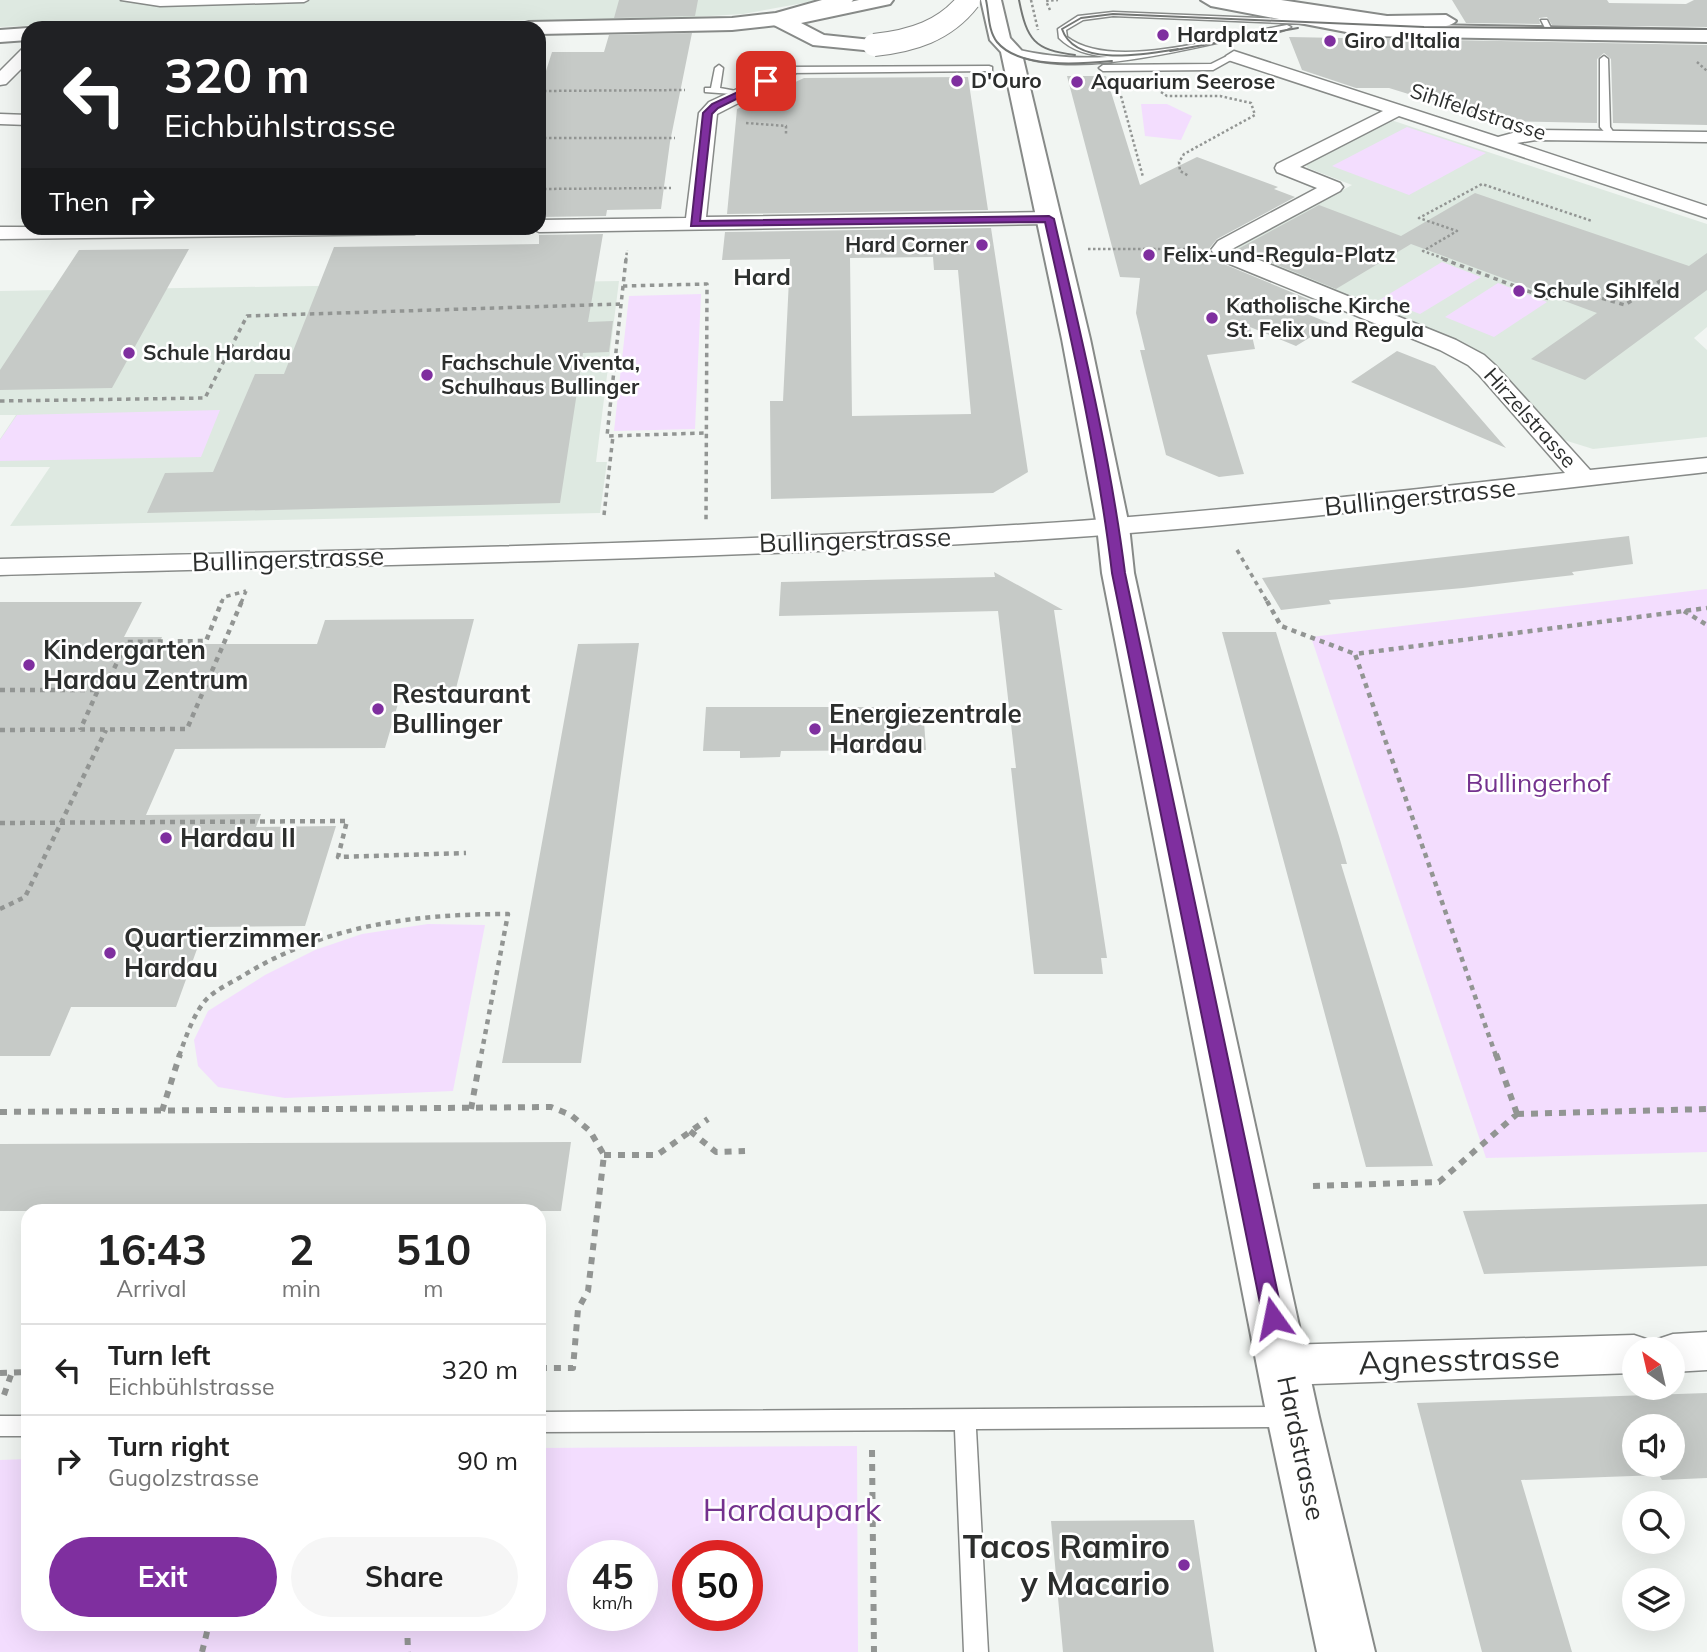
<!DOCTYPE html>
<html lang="en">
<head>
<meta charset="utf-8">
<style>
  body { margin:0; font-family:Mulish,sans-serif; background:#f6f6f6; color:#222; height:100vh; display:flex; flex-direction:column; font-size:26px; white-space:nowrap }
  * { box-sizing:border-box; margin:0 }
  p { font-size:23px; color:#767676 }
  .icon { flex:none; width:38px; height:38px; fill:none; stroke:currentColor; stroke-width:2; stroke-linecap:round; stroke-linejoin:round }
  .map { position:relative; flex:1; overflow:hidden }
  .sheet { position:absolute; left:21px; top:1204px; width:525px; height:427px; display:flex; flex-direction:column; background:#fff; border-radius:21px; box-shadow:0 7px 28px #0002 }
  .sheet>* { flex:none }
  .banner { position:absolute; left:21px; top:21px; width:525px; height:214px; border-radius:21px; box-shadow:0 7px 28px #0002; background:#202124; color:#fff; overflow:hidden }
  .needle { width:46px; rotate:326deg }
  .buttons { position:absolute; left:1622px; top:1337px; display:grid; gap:14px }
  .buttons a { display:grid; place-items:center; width:63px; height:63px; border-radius:50%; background:#fff; box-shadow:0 7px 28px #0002; font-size:35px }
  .speed { position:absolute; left:567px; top:1540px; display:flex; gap:14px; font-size:35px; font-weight:700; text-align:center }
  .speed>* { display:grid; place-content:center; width:91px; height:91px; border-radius:50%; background:#fff; box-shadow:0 7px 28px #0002; line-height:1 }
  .speed small { font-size:18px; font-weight:400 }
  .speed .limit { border:10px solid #d22; background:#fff; color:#111 }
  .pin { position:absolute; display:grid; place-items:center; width:60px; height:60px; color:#fff; margin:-30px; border-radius:14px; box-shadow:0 4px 10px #0006 }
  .me { position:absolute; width:77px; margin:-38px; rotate:348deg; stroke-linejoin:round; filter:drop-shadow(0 0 5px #0008) }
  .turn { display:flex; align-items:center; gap:24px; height:147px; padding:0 28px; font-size:32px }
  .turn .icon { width:91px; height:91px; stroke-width:2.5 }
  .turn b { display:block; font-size:49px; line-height:60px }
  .then { display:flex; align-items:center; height:66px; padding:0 28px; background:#0003; gap:14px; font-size:26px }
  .eta { display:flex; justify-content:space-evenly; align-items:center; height:119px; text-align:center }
  .eta b { font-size:42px; font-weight:700; line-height:49px }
  .button { display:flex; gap:14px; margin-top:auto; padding:14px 28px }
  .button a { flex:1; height:80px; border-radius:42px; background:#7f2f9f; color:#fff; font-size:28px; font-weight:700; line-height:80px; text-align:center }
  .button a+a { background:#f6f6f6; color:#222 }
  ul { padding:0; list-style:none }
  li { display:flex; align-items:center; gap:21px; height:91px; padding:0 28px; border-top:2px solid #e0e0e0 }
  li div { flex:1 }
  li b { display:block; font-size:26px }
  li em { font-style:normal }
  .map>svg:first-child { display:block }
  .built { fill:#dee9e1 }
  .green { fill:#f3ddfe; fill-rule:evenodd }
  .building { fill:#c6cac7; fill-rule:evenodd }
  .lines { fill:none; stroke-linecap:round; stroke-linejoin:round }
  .service-casing { stroke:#878a88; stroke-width:3 }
  .minor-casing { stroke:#878a88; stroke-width:3 }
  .tertiary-casing { stroke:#878a88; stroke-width:4 }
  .secondary-casing { stroke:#878a88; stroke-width:4 }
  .primary-casing { stroke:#878a88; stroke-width:4 }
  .path-far3 { stroke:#929593; stroke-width:2.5; stroke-dasharray:2.5 2.5; stroke-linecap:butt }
  .path-far2 { stroke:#929593; stroke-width:3.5; stroke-dasharray:4.5 4.5; stroke-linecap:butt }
  .path-far1 { stroke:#929593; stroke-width:4.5; stroke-dasharray:5 5; stroke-linecap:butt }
  .path { stroke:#929593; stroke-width:6; stroke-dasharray:7 7; stroke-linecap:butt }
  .service { fill:#fff; fill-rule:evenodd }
  .minor { fill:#fff; fill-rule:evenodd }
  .tertiary { fill:#fff; fill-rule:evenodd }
  .secondary { fill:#fff; fill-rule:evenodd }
  .primary { fill:#fff; fill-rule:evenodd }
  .tram { stroke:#747775; stroke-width:2 }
  .primary-bridge-casing { stroke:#878a88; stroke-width:24; stroke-linecap:butt }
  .primary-bridge { stroke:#fff; stroke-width:22 }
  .route { fill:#7f2f9f; stroke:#531f67; stroke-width:2 }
  .poi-dot { fill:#7f2f9f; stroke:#fff; stroke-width:2.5 }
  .labels { text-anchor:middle; stroke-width:5; stroke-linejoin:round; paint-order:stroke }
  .far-poi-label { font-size:21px; font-weight:bold; fill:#2c2e2d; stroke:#fff; text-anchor:start }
  .far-street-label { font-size:21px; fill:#2c2e2d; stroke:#fff }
  .far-quarter-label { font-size:24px; font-weight:bold; fill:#2e312f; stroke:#fff }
  .street-label { font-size:26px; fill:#2c2e2d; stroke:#fff }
  .poi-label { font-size:26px; font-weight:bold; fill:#2c2e2d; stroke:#fff; text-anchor:start }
  .park-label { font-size:26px; fill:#74328e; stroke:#fff }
  .near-street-label { font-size:32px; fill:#2c2e2d; stroke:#fff }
  .near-park-label { font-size:32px; fill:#74328e; stroke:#fff }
  .near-poi-label { font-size:32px; font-weight:bold; fill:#2c2e2d; stroke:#fff; text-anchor:end }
</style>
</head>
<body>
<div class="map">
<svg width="1707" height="1652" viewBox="0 0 1707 1652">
  <rect width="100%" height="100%" fill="#f1f5f2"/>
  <!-- built -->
  <path class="built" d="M0 0H820L743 14 645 20 99 22 0 27Z
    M1391 120 1707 224V327L1694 338 1707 350V437L1593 449 1564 440 1499 369 1480 353 1235 251 1237 247 1352 185 1308 168 1306 165Z
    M619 281 596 462H607L600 513 10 526 50 467H0V439L16 415H0V291Z"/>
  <!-- green -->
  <path class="green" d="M1141 104H1167L1192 116 1181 140 1145 136Z
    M1407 127 1486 153 1409 195 1332 166Z
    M1442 262 1481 277 1420 314 1381 299Z
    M1498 283 1547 302 1494 337 1445 317Z
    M701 294 695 429 614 431 629 296Z
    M220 410 201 457 0 461V440L17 415Z
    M1707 589V1152L1486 1158 1311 637Z
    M428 924 485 925 453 1091 285 1098 218 1087 198 1066 194 1040 208 1011 265 975 315 950 362 934Z
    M857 1446 858 1652H0V1460L28 1459V1624H539V1448ZM583 1556H642V1615H583ZM688 1556H747V1615H688Z"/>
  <!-- building -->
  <path class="building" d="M619 0H698L695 16 614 18Z
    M1452 0H1607L1609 3 1686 4 1694 0H1707V27L1552 25 1547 17 1539 18 1540 24 1466 23Z
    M692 33 670 142 661 209 607 210 606 216 539 217V93L552 52H604L609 35Z
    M1289 37 1707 45V125L1613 123 1611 59 1604 53 1597 59V123L1496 121 1389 88H1356L1302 70Z
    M1067 76H1106L1140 185 1197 157 1278 187 1274 189 1295 197 1217 239 1208 250 1219 262 1315 302 1299 311 1332 324 1296 346 1250 327 1255 349 1207 355 1244 474 1219 477 1166 455 1140 350H1145L1136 313 1140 278 1120 277Z
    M968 77 988 210 727 214 737 109 804 78Z
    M1475 193 1689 266 1707 253V290L1585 380 1531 359 1597 313 1411 244 1336 289 1238 249 1319 205 1401 236Z
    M991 228 1028 472 993 493 771 499 770 401H783L790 259 722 260 725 232ZM933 257 934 270H958L971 414 852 416 850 258Z
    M603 234 588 322 613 321 609 352 583 353 560 503 147 513 165 473 213 472 255 374H284L334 247 539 244V235Z
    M189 249 112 388 0 390V370L79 250Z
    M1397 351 1435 366 1506 448 1351 382Z
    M1629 536 1633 564 1572 572 1574 575 1463 588 1329 600 1331 604 1281 610 1262 578Z
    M994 572 1063 610H1054L1107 958H1101L1103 974H1034L1011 768H1016L998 611 779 616 781 582 995 577Z
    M0 602H142L124 637H162L159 644H317L325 620 474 619 454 696 400 697 385 748 175 749 146 815 261 814 256 827 336 826 305 926 205 927 176 1007H71L50 1056H0Z
    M1222 632H1276L1339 836 1347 864H1341L1433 1166 1366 1167Z
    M639 643 581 1063H502L578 644Z
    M706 707H923L926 750 781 751 780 757 740 758V751H703Z
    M571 1142 561 1211H0V1144Z
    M1707 1204V1266L1484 1274 1463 1211Z
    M1707 1393V1478L1662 1480 1659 1475 1521 1480 1572 1652H1482L1417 1403ZM1634 1426H1673V1465H1634Z
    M1194 1520 1214 1652H1063L1051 1521Z"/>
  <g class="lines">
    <defs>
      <path id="service" d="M121 0H308L304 2 160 6Z
        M1113 12 1309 20 1313 22 1309 24 1113 16 1083 20 1066 30 1067 37C1113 73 1231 34 1287 25L1291 27C1277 35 1255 35 1239 38 1180 51 1061 82 1007 50L1011 48C1044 56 1073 59 1108 57 1089 55 1072 51 1059 38L1058 29 1078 16Z
        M1541 20H1547L1555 36H1549Z
        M1231 54 1238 56 1213 70 1103 71 1099 68 1103 65 1211 64Z
        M1604 56 1608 59 1610 127 1616 136 1611 139 1600 127V59Z
        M719 65 723 68 720 88 747 93 746 95 705 92V88H711L715 68Z
        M989 66 992 67V71L789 73 785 70 789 67Z
        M1287 1407 1295 1410 1298 1417 1295 1424 1287 1427 976 1429 988 1652H964L955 1430 539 1432V1412Z
        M0 1416H28V1436H0Z"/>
      <path id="minor" d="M28 48V62L6 84 0 85V71L22 49Z
        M1234 51 1498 137 1520 131 1536 130 1707 132V142L1536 140 1517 143 1707 206V218L1399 116 1300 167 1340 183 1343 187 1340 191 1232 249 1456 340 1484 355 1495 365 1590 470 1707 458V472C1482 497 1257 526 1031 540 688 561 344 565 0 575V559C344 550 689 545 1032 524 1210 513 1388 492 1565 473L1479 375 1468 365 1440 350 1220 260 1211 250 1218 241 1317 188 1277 172 1275 168 1277 164 1383 111 1228 60 1226 56Z
        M789 65 797 70 795 74 717 114 706 217 1049 212 1056 214 1059 218 1056 222 1049 224 539 232 530 228H539V220L686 218 699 113 709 102Z
        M0 114 28 115V125L0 124Z
        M0 227 424 228 421 232 414 234 0 239Z
        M1707 1332V1370L1673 1372V1349H1654L1658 1339 1673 1334Z
        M1634 1335 1649 1340 1653 1349H1634V1373L1283 1385 1268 1379 1262 1365 1268 1351 1283 1345Z"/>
      <path id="tertiary" d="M822 0H853L850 4 777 25 732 30 539 34V28H519L522 24 529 22 732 18 776 13Z
        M1234 0H1281L1387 16 1446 15 1456 21C1440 42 1275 11 1244 6Z
        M28 28V40L0 42V30Z"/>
      <path id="secondary" d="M981 0H1001L1010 38 1021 50 1090 339 1129 526 1134 573 1319 1417 1375 1652H1317L1267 1417 1102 573 1097 526 1062 339 1001 52 990 40Z"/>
      <path id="primary" d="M859 0H893L890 4 801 23 824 35 881 41 884 45 881 49 874 51 813 45 770 23 767 19 777 13 811 11Z
        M1201 0H1241L1367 24 1707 30V42L1367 36 1211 6Z"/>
    </defs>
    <!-- service casing -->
    <use href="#service" class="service-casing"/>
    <!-- minor casing -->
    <use href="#minor" class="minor-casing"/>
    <!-- tertiary casing -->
    <use href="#tertiary" class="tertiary-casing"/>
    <!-- secondary casing -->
    <use href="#secondary" class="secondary-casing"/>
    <!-- primary casing -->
    <use href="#primary" class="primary-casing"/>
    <!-- path-far3 -->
    <path class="path-far3" d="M1031 0 1038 30
      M1050 10 1046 1 1058 0
      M1697 62 1707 71
      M539 91 685 90
      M1161 92 1167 96H1220L1251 103 1255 115 1184 154 1179 162 1180 171 1189 176
      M1121 96 1143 177
      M746 123 786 126V134
      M539 138H675
      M539 189 671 188
      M1088 249H1191
      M626 260 627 250
      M1448 260 1423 251 1457 231 1419 218 1482 184 1592 221"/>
    <!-- path-far2 -->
    <path class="path-far2" d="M626 259 623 286 707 284 706 522
      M1443 259 1549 299 1566 288 1625 305 1663 279
      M623 286 607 436 706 433
      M0 401 205 398 247 316 620 304
      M604 515 613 436
      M1237 550 1268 603
      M221 603 224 597 246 591
      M241 603 246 591"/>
    <!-- path-far1 -->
    <path class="path-far1" d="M1267 601 1281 626 1355 654
      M1684 611 1707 625
      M0 690H98L80 730
      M98 690 103 679H109L127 642 206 641 222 601
      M0 730 187 729 242 601
      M0 823 347 821 338 857 466 853
      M0 909 25 897 106 730
      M179 1056C186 1037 192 1018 204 1002 214 990 231 983 244 975 326 925 414 914 508 914L481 1056
      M1496 1056 1355 654 1707 608"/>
    <!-- path -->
    <path class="path" d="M1496 1054 1517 1114
      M471 1109 481 1054
      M162 1111 180 1054
      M0 1112 551 1107 571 1115 590 1131 604 1155 588 1291 578 1309 573 1368H539
      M1517 1114 1707 1109
      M690 1131 716 1152 745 1151
      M604 1155H657L708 1119
      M1313 1186 1439 1182 1517 1114
      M0 1373 28 1372
      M4 1395 12 1372
      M872 1450 874 1652
      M407 1624 408 1652
      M202 1652 209 1624"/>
    <!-- service -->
    <use href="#service" class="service"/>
    <!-- minor -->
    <use href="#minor" class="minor"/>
    <!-- tertiary -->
    <use href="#tertiary" class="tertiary"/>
    <!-- secondary -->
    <use href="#secondary" class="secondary"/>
    <!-- primary -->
    <use href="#primary" class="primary"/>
    <!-- tram -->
    <path class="tram" d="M986 0C989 13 988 31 997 42 1019 69 1081 64 1112 61
      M1019 0C1027 40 1034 50 1075 55
      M1178 49C1146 54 1075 68 1062 29L1081 18 1113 14 1424 27 1707 29
      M1170 51 1298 28"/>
    <defs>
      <path id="primary-bridge" d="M874 45C912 41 945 31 969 0"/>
    </defs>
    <!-- primary-bridge casing -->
    <use href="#primary-bridge" class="primary-bridge-casing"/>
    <!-- primary-bridge -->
    <use href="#primary-bridge" class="primary-bridge"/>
  </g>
  <!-- route -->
  <path class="route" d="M766 79 769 83 718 108 712 114 700 221 1049 216 1054 219C1081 336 1110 454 1125 573L1283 1318 1280 1325 1273 1328 1266 1325 1263 1318 1112 573C1098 455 1071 338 1045 222L691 226 703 113 712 104Z"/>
  <!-- markers -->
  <g class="poi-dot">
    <circle cx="1163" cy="35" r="7"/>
    <circle cx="1330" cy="41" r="7"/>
    <circle cx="957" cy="81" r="7"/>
    <circle cx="1077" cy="82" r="7"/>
    <circle cx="982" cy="245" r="7"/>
    <circle cx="1149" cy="255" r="7"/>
    <circle cx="1519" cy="291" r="7"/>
    <circle cx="1212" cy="318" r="7"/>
    <circle cx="129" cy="353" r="7"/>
    <circle cx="427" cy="375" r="7"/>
    <circle cx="29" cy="665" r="7"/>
    <circle cx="378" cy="709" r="7"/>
    <circle cx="815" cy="729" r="7"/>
    <circle cx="166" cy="838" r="7"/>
    <circle cx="110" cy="953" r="7"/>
    <circle cx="1184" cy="1565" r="7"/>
  </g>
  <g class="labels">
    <!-- far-poi labels -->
    <g class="far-poi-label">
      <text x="1177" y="42">Hardplatz</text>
      <text x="1344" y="48">Giro d'Italia</text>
      <text x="971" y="88">D'Ouro</text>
      <text x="1091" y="89">Aquarium Seerose</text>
      <text x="968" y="252" text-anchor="end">Hard Corner</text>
      <text x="1163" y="262">Felix-und-Regula-Platz</text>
      <text x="1533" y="298">Schule Sihlfeld</text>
      <text x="1226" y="313">Katholische Kirche<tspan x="1226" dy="24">St. Felix und Regula</tspan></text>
      <text x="143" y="360">Schule Hardau</text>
      <text x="441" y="370">Fachschule Viventa,<tspan x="441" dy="24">Schulhaus Bullinger</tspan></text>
    </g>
    <!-- far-street labels -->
    <g class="far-street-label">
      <text transform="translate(1478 112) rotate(18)" y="7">Sihlfeldstrasse</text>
      <text transform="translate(1530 418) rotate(48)" y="7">Hirzelstrasse</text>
    </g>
    <!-- far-quarter labels -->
    <g class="far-quarter-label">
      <text x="762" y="285">Hard</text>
    </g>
    <!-- street labels -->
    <g class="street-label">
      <text transform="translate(1420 497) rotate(-6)" y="9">Bullingerstrasse</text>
      <text transform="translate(855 540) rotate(-2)" y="9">Bullingerstrasse</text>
      <text transform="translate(288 559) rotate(-2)" y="9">Bullingerstrasse</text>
      <text transform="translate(1301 1448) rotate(78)" y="9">Hardstrasse</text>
    </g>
    <!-- poi labels -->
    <g class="poi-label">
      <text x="43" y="659">Kindergarten<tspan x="43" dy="30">Hardau Zentrum</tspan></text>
      <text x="392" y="703">Restaurant<tspan x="392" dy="30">Bullinger</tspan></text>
      <text x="829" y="723">Energiezentrale<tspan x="829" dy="30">Hardau</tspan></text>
      <text x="180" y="847">Hardau II</text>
      <text x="124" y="947">Quartierzimmer<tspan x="124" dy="30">Hardau</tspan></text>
    </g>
    <!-- park labels -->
    <g class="park-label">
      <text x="1538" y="792">Bullingerhof</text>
    </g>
    <!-- near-street labels -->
    <g class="near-street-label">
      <text transform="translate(1459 1360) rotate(-2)" y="11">Agnesstrasse</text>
    </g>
    <!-- near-park labels -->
    <g class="near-park-label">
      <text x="792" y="1521">Hardaupark</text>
    </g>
    <!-- near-poi labels -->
    <g class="near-poi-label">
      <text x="1170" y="1558">Tacos Ramiro<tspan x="1170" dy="37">y Macario</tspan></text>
    </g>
  </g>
</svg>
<div class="buttons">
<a><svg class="needle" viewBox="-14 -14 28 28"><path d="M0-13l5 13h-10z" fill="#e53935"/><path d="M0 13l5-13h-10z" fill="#767676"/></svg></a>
<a><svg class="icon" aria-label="sound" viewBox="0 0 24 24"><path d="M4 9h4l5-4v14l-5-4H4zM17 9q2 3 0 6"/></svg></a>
<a><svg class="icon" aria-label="search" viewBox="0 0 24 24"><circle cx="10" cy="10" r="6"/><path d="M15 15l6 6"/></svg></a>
<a><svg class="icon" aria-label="layers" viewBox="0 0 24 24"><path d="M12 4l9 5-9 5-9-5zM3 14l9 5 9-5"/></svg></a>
</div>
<div class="speed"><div>45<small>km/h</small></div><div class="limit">50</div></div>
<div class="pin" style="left:766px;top:81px;background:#d93025"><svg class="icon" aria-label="arrive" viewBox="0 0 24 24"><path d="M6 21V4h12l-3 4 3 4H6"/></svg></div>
<svg class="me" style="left:1273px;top:1318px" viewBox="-20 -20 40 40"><path d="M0-17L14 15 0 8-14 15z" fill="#7f2f9f" stroke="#fff" stroke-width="4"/></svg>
<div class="banner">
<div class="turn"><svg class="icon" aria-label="left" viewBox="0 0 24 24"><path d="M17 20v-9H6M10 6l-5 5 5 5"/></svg><div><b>320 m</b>Eichbühlstrasse</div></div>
<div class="then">Then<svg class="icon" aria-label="right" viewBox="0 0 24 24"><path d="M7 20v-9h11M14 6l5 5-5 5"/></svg></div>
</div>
<section class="sheet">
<div class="eta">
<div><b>16:43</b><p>Arrival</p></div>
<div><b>2</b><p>min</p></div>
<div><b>510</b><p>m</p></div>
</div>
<ul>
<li><svg class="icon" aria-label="left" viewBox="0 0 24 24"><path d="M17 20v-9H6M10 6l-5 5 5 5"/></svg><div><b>Turn left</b><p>Eichbühlstrasse</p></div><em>320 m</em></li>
<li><svg class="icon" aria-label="right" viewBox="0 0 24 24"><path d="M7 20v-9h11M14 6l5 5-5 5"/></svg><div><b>Turn right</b><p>Gugolzstrasse</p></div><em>90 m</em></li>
</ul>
<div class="button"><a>Exit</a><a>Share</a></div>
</section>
</div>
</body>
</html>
